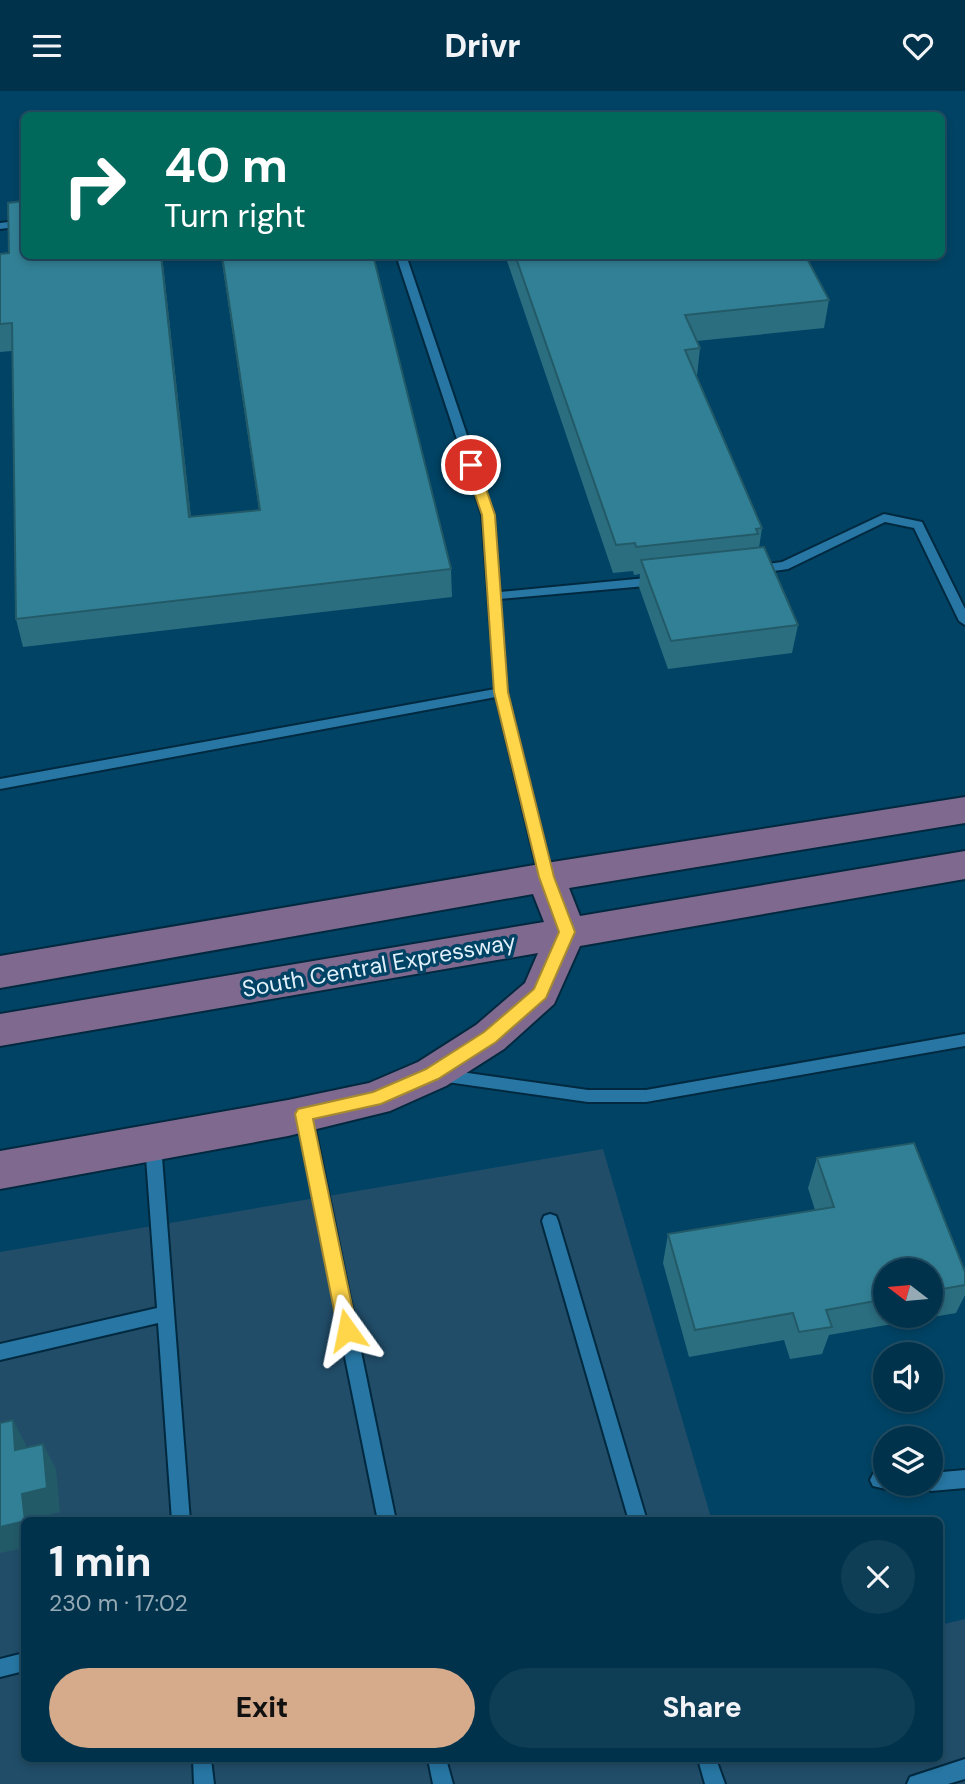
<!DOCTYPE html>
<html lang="en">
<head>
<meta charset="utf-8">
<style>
  body { margin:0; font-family:"DM Sans",sans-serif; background:#0e3e55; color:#f1f3f6; height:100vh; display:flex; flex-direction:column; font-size:26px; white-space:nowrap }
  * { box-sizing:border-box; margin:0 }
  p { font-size:23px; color:#95aab5 }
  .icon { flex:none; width:38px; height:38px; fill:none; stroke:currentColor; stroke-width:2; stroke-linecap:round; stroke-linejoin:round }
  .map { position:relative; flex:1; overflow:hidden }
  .drawer { position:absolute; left:21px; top:1426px; width:922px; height:245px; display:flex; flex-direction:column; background:#00324b; border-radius:10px; box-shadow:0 4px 10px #0003,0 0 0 2px #224d63 }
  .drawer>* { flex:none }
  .hud { position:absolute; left:21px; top:21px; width:924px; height:147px; border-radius:10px; box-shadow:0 4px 10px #0003,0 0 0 2px #224d63; background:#00695c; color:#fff; overflow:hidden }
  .needle { width:46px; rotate:286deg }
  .tools { position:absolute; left:873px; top:1167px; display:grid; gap:14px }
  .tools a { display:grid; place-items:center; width:70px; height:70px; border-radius:50%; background:#00324b; box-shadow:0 4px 10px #0003,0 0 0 2px #224d63; font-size:35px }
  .pin { position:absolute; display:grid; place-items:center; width:60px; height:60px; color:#fff; margin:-30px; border:4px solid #fff; border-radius:50%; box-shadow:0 2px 7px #0007 }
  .me { position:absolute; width:77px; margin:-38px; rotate:348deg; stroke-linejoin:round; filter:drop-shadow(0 0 5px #0008) }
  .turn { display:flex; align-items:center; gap:24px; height:147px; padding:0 28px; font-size:32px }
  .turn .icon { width:91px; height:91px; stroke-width:2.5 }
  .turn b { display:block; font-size:49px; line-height:60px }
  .round { display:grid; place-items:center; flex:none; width:74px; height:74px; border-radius:37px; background:#0e3e55 }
  .headline { display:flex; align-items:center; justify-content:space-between; height:119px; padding:0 28px }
  h1 { font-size:42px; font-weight:800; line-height:52px }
  .primary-button { display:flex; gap:14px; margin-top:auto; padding:14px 28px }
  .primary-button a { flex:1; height:80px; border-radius:42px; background:#d6ab8b; color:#111; font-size:28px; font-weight:800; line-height:80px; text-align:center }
  .primary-button a+a { background:#0e3e55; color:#f1f3f6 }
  header { display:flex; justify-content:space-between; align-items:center; height:91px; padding:0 28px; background:#00324b; font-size:32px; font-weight:800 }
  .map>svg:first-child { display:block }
  .built { fill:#214d69 }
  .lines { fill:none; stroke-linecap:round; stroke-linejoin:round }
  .lane-casing { stroke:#00293f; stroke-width:4 }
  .primary-casing { stroke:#00293f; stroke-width:4 }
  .lane { fill:#2776a3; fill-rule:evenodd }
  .primary { fill:#80698f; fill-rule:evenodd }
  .wall { fill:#2b6e80; fill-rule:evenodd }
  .shaded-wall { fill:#235a68 }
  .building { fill:#328095; stroke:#235a68; stroke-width:2 }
  .route { fill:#ffd54a; stroke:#a68a30; stroke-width:2 }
  .labels { text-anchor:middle; stroke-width:7; stroke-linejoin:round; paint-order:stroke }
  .street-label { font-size:23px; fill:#e1f0fa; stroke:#004364 }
</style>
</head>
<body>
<header><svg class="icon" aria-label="menu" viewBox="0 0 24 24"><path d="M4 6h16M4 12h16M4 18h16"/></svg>Drivr<svg class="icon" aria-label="heart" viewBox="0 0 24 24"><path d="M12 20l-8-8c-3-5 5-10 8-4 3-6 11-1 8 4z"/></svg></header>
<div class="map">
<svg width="965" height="1693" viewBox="0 0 965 1693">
  <rect width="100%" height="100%" fill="#004364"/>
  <!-- built -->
  <path class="built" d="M603 1058 712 1430H24V1668H940V1534L965 1528V1693H0V1161Z"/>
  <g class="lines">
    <defs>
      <path id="lane" d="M24 129V135L0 138V132Z
        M396 164H406L494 424 500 501 657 486 663 490 657 494 500 508 507 601 553 786 551 790 546 791 539 786 496 606 0 698V688L495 598 482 424Z
        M884 423 922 431 965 518V534L959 530 914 437 885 431 788 478 753 483 747 479 753 475 782 471Z
        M965 943V955L646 1011H588L440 990 435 988 433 984 435 980 440 978 588 999H646Z
        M304 1017 309 1018 312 1023 396 1430H378L296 1023 299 1018Z
        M153 1046 158 1048 161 1053 190 1430H172L158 1232 0 1269V1253L157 1217 145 1053 148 1048Z
        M550 1123 556 1125 558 1130 647 1430H629L542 1130 544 1125Z
        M965 1379V1397L931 1400 925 1397 923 1393H931V1382Z
        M879 1380H886V1393H893L892 1395 886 1398 873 1395 870 1389 873 1383Z
        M24 1562V1580L0 1586V1568Z
        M193 1668H211L214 1693H194Z
        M428 1668H446L453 1693H433Z
        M698 1668H716L725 1693H705Z
        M965 1668V1688L948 1693H907L910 1686Z"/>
      <path id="primary" d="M965 706V732L569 797 580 825 965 760V788L580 855 554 913 504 958 446 995 390 1020 288 1045 0 1098V1060L288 1009 369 992 418 971 476 934 525 892 538 862 0 955V923L544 831 533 803 0 897V865L546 772Z"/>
    </defs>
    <!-- lane casing -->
    <use href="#lane" class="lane-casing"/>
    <!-- primary casing -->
    <use href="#primary" class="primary-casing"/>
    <!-- lane -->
    <use href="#lane" class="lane"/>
    <!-- primary -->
    <use href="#primary" class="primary"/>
  </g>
  <!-- wall -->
  <path class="wall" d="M0 163 162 164 191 426 259 419 221 164H373L451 478 452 506 23 556 16 528 12 260 0 261Z
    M505 164H805L829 209 824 237 697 250 700 257 697 285H696L762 437 759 457 798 534 792 562 668 578 639 496 640 483 634 484 633 480 613 482Z
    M817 1067 965 1181V1204L956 1222 829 1244 822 1263 790 1268 784 1249 689 1266 663 1172 668 1143 815 1119 808 1097ZM886 1180H931V1225H886Z"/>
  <!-- shaded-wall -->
  <path class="shaded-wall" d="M161 164H162L194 454 189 426Z
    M13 1329 26 1354 29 1384 15 1359Z
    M43 1353 56 1378 60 1421 36 1427V1430H25L22 1403Z
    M24 1430V1457L0 1462V1436Z"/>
  <!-- building -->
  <path class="building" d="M24 110V164H161L189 426 260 419 222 164H373L451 478 16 528 12 232 0 233V163L9 162 8 112Z
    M515 164H805L829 209 685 224 700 257 685 259 762 437 756 438 758 443 636 456 635 452 616 454Z
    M764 456 798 534 671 550 641 469Z
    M914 1052 965 1181V1194L931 1200V1180H886V1208L826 1219 832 1236 799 1241 793 1222 695 1239 668 1143 834 1116 817 1067Z
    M13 1329 15 1359 43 1353 47 1397 22 1403 25 1430 0 1436V1332Z"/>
  <!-- route -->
  <path class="route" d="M471 370 478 374 495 424 508 601 554 786 575 841 546 907 496 951 438 988 381 1013 313 1028 357 1239 354 1245 347 1248 341 1245 338 1239 295 1023 298 1018 373 1001 426 978 484 941 534 898 559 841 539 786 494 601 482 424 465 374Z"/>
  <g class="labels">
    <!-- street labels -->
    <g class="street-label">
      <text transform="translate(379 874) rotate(-10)" y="8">South Central Expressway</text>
    </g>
  </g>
</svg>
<div class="tools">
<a><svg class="needle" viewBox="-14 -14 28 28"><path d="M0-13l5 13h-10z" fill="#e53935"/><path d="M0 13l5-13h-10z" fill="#95aab5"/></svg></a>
<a><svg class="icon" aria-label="sound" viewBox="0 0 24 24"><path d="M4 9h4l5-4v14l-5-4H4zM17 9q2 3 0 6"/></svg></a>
<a><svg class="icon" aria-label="layers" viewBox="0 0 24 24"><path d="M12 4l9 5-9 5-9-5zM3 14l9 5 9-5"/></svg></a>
</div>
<div class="pin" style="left:471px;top:374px;background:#d93025"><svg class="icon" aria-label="arrive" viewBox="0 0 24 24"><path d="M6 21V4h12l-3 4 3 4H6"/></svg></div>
<svg class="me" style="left:347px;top:1239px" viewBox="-20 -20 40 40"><path d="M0-17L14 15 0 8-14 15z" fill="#ffd54a" stroke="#fff" stroke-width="4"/></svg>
<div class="hud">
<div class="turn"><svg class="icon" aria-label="right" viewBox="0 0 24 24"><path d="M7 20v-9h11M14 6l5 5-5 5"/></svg><div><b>40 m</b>Turn right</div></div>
</div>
<section class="drawer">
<div class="headline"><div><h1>1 min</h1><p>230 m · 17:02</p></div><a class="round"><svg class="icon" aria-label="close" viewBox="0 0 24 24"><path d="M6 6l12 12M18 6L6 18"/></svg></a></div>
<div class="primary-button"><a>Exit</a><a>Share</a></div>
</section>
</div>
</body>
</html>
